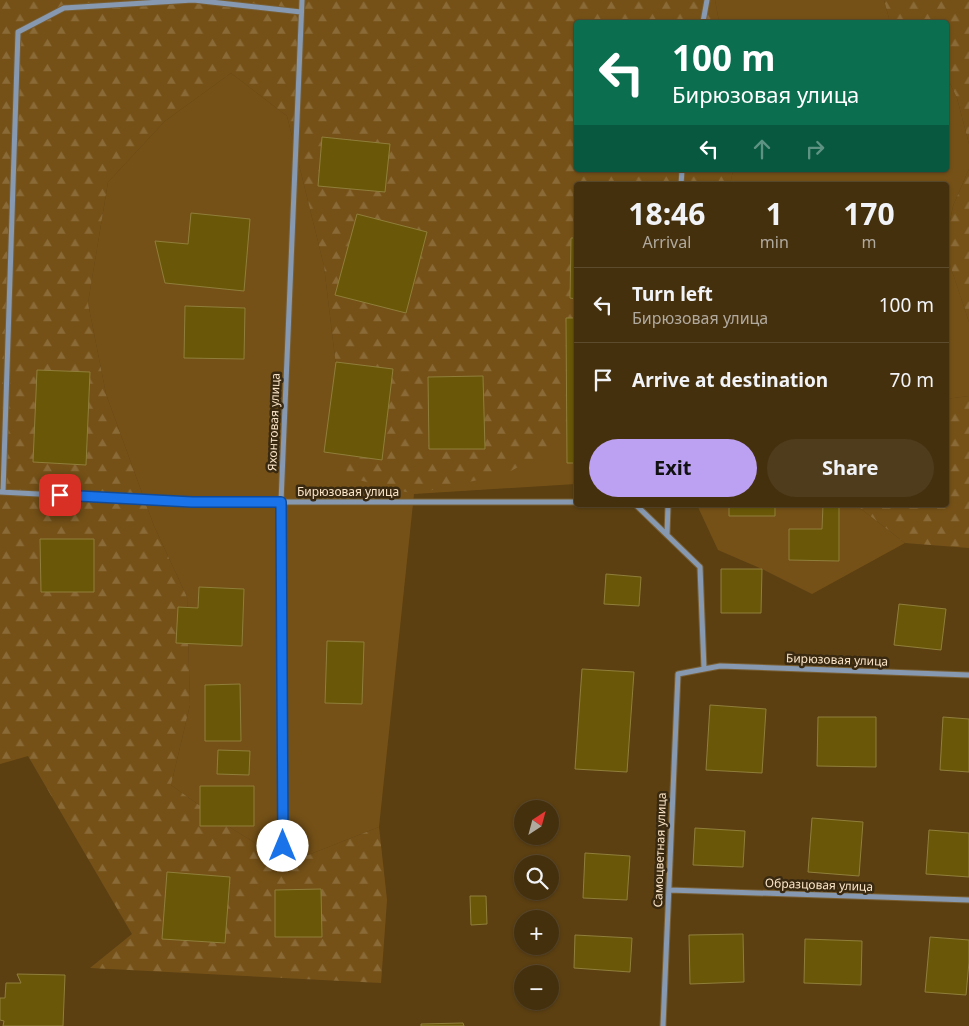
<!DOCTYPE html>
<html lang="en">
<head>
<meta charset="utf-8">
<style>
  body { margin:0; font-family:"Noto Sans",sans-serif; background:#4f3c1c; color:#f1f3f6; height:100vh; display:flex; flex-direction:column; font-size:19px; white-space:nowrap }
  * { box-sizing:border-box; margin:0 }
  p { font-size:16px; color:#b0a99e }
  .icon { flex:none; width:28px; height:28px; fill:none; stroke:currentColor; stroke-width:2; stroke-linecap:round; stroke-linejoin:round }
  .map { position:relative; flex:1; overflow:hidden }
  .sheet { position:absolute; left:574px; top:182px; width:375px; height:325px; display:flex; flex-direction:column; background:#45300e; border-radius:5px; box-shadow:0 1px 4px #0004,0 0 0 1px #5d4b2e }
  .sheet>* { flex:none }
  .hud { position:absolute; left:574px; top:20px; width:375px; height:152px; border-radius:5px; box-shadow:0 1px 4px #0004,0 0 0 1px #5d4b2e; background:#0b6e4f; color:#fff; overflow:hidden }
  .needle { width:32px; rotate:36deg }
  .tools { position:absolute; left:514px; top:800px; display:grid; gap:10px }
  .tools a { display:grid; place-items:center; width:45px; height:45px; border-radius:50%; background:#45300e; box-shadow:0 1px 4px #0004,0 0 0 1px #5d4b2e; font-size:25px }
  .pin { position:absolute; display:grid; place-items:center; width:42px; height:42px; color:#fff; margin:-21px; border-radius:10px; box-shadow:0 2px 8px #0006 }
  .me { position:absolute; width:55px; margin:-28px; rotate:0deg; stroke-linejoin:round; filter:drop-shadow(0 0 4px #0008) }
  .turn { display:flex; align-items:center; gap:18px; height:105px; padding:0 15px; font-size:22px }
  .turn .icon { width:65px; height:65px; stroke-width:2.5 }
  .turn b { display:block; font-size:35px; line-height:42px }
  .lanes { display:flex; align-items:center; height:48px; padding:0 15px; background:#0003; justify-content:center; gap:25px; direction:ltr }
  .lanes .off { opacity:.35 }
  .eta { display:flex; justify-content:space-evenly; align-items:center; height:85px; text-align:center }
  .eta b { font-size:30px; font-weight:700; line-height:35px }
  .primary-button { display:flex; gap:10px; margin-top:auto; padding:10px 15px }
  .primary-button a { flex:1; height:58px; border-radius:30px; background:#bca0f2; color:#111; font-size:20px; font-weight:700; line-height:58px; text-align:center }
  .primary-button a+a { background:#4f3c1c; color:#f1f3f6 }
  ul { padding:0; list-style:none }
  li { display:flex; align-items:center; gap:15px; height:75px; padding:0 15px; border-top:1px solid #5d4b2e }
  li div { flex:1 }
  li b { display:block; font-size:19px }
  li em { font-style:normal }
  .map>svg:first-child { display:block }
  .grass { fill:#755117 }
  .forest { fill:url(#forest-firs) }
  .building { fill:#6a5808; stroke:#907e3b }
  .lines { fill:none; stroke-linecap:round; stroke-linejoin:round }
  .street-casing { stroke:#785e33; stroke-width:7 }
  .street { stroke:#8699b1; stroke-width:5 }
  .route-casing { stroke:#114b97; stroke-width:12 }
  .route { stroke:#1a73e8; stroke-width:9 }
  .labels { text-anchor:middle; stroke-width:5; stroke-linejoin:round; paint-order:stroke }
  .street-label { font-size:12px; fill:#fae4c7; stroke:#392910 }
</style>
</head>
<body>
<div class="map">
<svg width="969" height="1026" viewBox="0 0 969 1026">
  <defs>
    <pattern id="forest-firs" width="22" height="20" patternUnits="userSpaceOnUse" patternTransform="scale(1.25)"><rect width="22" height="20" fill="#755117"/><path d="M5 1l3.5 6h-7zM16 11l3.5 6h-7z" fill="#8a6a37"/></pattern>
  </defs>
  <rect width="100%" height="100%" fill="#5c4012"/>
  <!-- grass -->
  <path class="grass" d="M715 0H884L890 22H719Z
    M231 73 287 116 324 266 342 416 569 440 576 433V484L414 494 379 827 288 863 234 830 171 785 190 705 187 597 154 526 106 394 88 303 108 182 165 121Z
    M946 75 957 98 969 144V169L953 206 946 242V185H730L733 170H946Z
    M946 253 969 322V396L946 399Z
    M697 505H856L905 543 812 594 762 569 718 550Z"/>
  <!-- forest -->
  <path class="forest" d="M0 0H715L719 22H576V170H733L730 185H576V433L569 440 505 474 414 494 347 477 342 416 324 266 287 116 231 73 165 121 108 182 88 303 106 394 154 526 187 597 190 705 171 785 234 830 288 863 379 827 387 900 381 983 90 968 132 934 28 756 0 764Z
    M884 0H969V144L957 98 946 75V22H890Z
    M969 169V322L946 253V242L953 206Z
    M969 396V548L905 543 856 505H946V399Z"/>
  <!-- building -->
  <path class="building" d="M322 137 390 144 385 192 318 186Z
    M191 213 250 219 244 291 165 283 155 241 188 244Z
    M357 214 427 232 406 313 335 295Z
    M571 238H576V299L570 298Z
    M185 306 245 308 244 359 184 358Z
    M566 318H576V463H567Z
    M336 362 393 369 382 460 324 452Z
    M37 370 90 372 86 465 33 462Z
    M483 376 485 449H429L428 377Z
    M729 505H775V516H729Z
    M823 505H839V561L789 560V529H822Z
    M40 539H94V592H41Z
    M721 569H762L761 613H721Z
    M606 574 641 577 639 606 604 604Z
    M199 587 244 589 242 646 176 643 178 607 198 608Z
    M899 604 946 609 941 650 894 645Z
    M327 641 364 642 362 704 325 703Z
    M582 669 634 672 627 772 575 769Z
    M240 684 241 741H205V685Z
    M710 705 766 709 762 773 706 770Z
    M818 717H876V767L817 766Z
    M943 717 969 719V772L940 770Z
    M218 750 250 751 249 775 217 774Z
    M200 786H254V826H200Z
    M812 818 863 822 859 876 808 872Z
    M695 828 745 831 743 867 693 865Z
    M929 830 969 833V877L926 874Z
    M585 853 630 856 627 900 583 898Z
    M167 872 230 877 225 943 162 939Z
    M321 889 322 937H275V890Z
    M470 896H486L487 924 471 925Z
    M743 934 744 982 690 984 689 935Z
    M575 935 632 938 630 972 574 968Z
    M930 937 969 940V962L966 995 925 992Z
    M805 939 862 941 861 985 804 983Z
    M17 974 65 975 63 1026H3L4 1021 0 1020V998H5L6 983H21Z
    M463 1023 464 1026H421V1024Z"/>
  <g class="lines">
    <defs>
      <path id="street" d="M703 22 707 0
        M681 185 682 170
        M0 492 192 502H576
        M3 492 18 32 64 8 193 0 301 12
        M636 505 700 567 704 669
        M667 535 668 505
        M283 846 281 502 302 0
        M669 890 969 900
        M663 1026 678 674 720 666 969 675"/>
    </defs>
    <!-- street casing -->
    <use href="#street" class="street-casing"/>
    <!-- street -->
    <use href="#street" class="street"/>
  </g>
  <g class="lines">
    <defs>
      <path id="route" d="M60 495 192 502H281L283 846"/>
    </defs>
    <!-- route casing -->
    <use href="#route" class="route-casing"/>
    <!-- route -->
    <use href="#route" class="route"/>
  </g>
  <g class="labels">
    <!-- street labels -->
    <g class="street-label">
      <text transform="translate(274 422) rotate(-88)" y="4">Яхонтовая улица</text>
      <text x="348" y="496">Бирюзовая улица</text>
      <text transform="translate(837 660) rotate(2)" y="4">Бирюзовая улица</text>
      <text transform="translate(660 850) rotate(-88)" y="4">Самоцветная улица</text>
      <text transform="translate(819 885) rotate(2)" y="4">Образцовая улица</text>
    </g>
  </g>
</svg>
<div class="tools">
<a><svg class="needle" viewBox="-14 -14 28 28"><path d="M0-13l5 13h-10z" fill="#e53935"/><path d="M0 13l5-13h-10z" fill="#b0a99e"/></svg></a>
<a><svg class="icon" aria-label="search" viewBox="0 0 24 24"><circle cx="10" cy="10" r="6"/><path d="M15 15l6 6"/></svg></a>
<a>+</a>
<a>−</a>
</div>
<div class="pin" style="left:60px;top:495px;background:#d93025"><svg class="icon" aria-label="arrive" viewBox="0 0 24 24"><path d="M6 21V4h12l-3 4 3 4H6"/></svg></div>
<svg class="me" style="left:283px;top:846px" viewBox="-20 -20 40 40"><circle r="19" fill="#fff"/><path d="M0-13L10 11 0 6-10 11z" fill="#1a73e8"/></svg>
<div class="hud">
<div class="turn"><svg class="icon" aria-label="left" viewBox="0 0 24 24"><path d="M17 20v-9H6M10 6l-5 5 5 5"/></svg><div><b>100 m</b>Бирюзовая улица</div></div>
<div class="lanes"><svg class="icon" aria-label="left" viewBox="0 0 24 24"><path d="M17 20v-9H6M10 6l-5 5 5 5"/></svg><svg class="icon off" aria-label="ahead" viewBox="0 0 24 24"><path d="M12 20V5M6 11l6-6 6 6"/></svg><svg class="icon off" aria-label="right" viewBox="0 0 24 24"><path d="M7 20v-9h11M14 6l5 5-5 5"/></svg></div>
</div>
<section class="sheet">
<div class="eta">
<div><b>18:46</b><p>Arrival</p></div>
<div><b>1</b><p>min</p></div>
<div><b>170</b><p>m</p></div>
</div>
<ul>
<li><svg class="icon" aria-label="left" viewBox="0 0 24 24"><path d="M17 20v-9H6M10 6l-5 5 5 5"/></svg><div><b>Turn left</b><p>Бирюзовая улица</p></div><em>100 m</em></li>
<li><svg class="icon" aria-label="arrive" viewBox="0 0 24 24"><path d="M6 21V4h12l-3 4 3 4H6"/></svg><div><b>Arrive at destination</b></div><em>70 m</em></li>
</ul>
<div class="primary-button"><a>Exit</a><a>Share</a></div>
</section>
</div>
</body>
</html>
